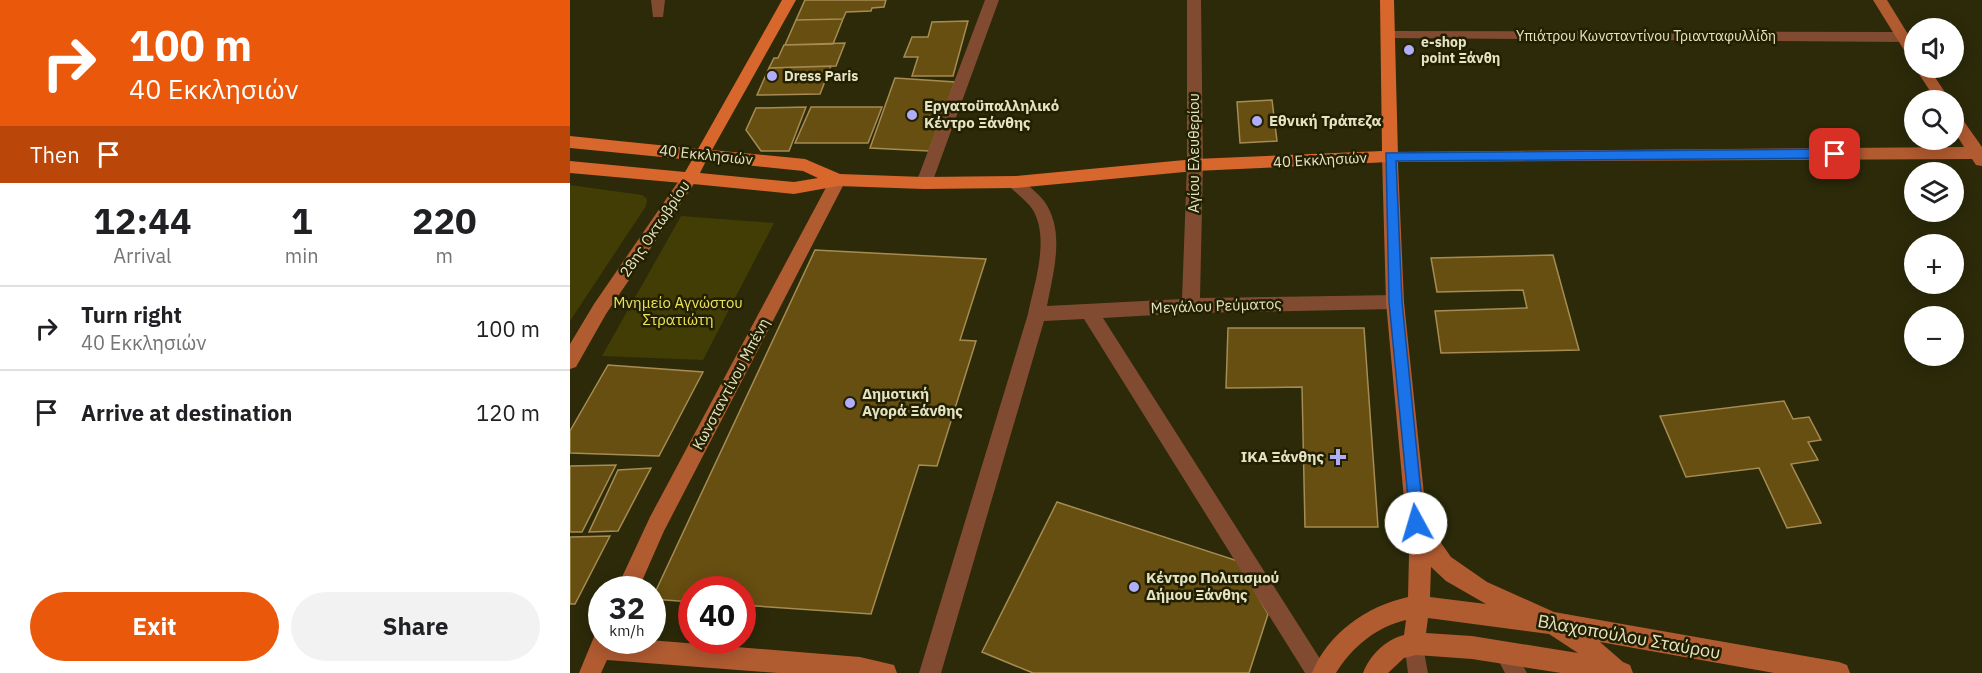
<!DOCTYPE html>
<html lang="en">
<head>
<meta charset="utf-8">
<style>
  body { margin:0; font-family:"IBM Plex Sans",sans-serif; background:#f2f2f2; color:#202124; height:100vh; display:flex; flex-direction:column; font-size:22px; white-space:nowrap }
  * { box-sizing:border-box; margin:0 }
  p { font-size:20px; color:#757577 }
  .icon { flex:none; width:33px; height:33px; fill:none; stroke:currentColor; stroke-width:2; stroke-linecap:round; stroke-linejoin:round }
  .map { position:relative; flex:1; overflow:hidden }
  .sheet { display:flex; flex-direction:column; background:#fff; width:570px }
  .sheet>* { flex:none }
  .hud { background:#ea580c; color:#fff; overflow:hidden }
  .controls { position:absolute; left:1334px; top:18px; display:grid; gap:12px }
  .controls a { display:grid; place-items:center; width:60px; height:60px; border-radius:50%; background:#fff; box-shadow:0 3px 15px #0003; font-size:30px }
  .speed { position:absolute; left:18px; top:576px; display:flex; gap:12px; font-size:30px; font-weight:700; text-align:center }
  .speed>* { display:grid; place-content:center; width:78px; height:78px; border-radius:50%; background:#fff; box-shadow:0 3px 15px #0003; line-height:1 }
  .speed small { font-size:15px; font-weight:400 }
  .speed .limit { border:9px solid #d22; background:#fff; color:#111 }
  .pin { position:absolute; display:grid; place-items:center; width:51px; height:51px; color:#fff; margin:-26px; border-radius:12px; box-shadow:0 3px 9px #0006 }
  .me { position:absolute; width:66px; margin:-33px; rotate:354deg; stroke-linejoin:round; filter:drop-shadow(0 0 4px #0008) }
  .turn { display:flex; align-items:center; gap:21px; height:126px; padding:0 30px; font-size:27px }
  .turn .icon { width:78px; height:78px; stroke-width:2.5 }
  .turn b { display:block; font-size:42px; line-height:51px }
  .then { display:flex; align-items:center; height:57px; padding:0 30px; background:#0003; gap:12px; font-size:22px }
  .eta { display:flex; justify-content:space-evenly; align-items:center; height:102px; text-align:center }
  .eta b { font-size:36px; font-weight:700; line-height:42px }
  .cta { display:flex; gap:12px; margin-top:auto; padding:12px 30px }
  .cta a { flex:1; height:69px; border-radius:36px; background:#ea580c; color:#fff; font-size:24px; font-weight:700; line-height:69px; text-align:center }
  .cta a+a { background:#f2f2f2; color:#202124 }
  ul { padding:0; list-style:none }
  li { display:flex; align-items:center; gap:18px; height:84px; padding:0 30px; border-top:2px solid #e0e0e0 }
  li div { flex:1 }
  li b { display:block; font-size:22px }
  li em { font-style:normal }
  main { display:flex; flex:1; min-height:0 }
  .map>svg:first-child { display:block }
  .green { fill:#413d05 }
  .building { fill:#674e11; stroke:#a68c53; stroke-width:1.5 }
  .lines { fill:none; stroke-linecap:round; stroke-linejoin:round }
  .lane { fill:#814b31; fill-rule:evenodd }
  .street { fill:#814b31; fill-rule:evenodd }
  .secondary { fill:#b15b31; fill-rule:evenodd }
  .primary { fill:#d7672d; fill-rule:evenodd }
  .route { fill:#1a73e8; stroke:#114b97; stroke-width:1.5 }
  .poi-dot { fill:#b0aefa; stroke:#232001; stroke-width:2 }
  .labels { text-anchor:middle; stroke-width:5; stroke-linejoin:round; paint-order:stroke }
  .far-street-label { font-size:14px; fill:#e4e3c4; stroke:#232001 }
  .far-poi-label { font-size:14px; font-weight:bold; fill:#e4e3c4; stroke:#232001; text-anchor:start }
  .poi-label { font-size:15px; font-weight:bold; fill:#e4e3c4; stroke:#232001; text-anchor:start }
  .street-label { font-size:15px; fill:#e4e3c4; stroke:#232001 }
  .park-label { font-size:15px; fill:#ece25a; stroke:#232001 }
  .near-street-label { font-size:18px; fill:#e4e3c4; stroke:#232001 }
</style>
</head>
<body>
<main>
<section class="sheet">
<div class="hud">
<div class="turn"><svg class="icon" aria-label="right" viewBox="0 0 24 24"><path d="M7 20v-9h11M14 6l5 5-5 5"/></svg><div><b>100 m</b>40 Εκκλησιών</div></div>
<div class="then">Then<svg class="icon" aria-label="arrive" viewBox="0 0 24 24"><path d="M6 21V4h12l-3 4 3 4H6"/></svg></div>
</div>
<div class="eta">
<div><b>12:44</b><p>Arrival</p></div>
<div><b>1</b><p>min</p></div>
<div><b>220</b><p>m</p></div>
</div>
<ul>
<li><svg class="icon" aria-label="right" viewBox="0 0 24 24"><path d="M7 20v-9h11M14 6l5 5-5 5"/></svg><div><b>Turn right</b><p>40 Εκκλησιών</p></div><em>100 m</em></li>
<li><svg class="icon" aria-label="arrive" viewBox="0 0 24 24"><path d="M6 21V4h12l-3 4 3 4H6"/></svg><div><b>Arrive at destination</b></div><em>120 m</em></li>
</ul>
<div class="cta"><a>Exit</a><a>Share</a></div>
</section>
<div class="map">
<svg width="1412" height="673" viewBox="0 0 1412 673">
  <rect width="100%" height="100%" fill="#2c2a09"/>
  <!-- green -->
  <path class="green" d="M0 185 72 195 77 199 76 206 0 321Z
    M111 216 204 223 133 360 32 356Z"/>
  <!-- building -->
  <path class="building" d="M235 0H316L314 7 302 8 301 11 276 12 273 19 226 20Z
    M273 19 263 44 215 45 226 20Z
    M398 21 383 76H342L348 57H334L342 37H358L362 22Z
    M275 43 266 66 199 68 204 58H208L214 45Z
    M261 66 250 94 187 95 199 68Z
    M325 78 385 82 359 151 300 148Z
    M702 100 707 141 670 143 667 102Z
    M236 107 219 151H191L176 130 186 108Z
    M241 107H312L298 143H225Z
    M245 250 416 259 390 340 406 341 367 466 349 465 301 614 172 605V590H122V602L82 599Z
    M983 255 1009 350 871 353 865 311 957 308 953 290 867 292 861 258Z
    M658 328H794L808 527H735L732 387 656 388Z
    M38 365 133 372 89 456 0 453V431Z
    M1214 401 1223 419 1239 417 1251 440 1238 442 1248 460 1221 464 1251 523 1217 528 1189 468 1116 477 1090 416Z
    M46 465 12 532H0V466Z
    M81 468 48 531 19 532 48 470Z
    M487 502 668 561 698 614 679 673H463L412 652Z
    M40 536 5 604H0V537Z"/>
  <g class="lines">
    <!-- lane -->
    <path class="lane" d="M844 633 851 636 858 673H838L834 643 837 636Z
      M935 644 942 647 957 673H935L925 654 928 647Z"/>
    <!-- street -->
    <path class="street" d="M81 0H95L93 17H83Z
      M415 0H429L362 183 360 187H348L346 183Z
      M617 0H631L633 165 630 298 825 295 831 297 834 302 831 307 825 309 621 313 533 318 759 673H735L514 319 474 321 371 673H349L458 314C464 284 480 240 463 210 457 201 447 194 439 186L437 182 439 178H451C458 186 467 192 474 201 496 231 483 273 477 306L612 299 617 165Z
      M819 31 1332 32 1339 37 1332 42 814 38 812 35 814 32Z"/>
    <!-- secondary -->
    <path class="secondary" d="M1303 0H1317L1344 44V60L1339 58Z
      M1345 68H1359L1380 100H1366Z
      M1383 112 1388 113 1412 147V166L1406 165 1402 159 828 162 834 302 857 523 881 557 917 582 984 612 1269 662 1277 665 1280 673H1204L1030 642 1053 662 1060 665 1063 673H991L902 659 846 655 834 658 818 673H793C800 655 815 640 834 635L836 620C806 627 782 647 766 673H742C758 633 797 606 838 597L839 554 816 302 812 156 815 152 1394 147 1383 129ZM861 567 876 581 916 604 860 597ZM858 618 979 634 1008 653 902 636 856 633Z
      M118 174 124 176 126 180 124 184 36 314 6 367 0 369V344L24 304 112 176Z
      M268 174 274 176 276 180 94 531 68 590H46L80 517 260 180 262 176Z
      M32 630V640H79L290 657 324 665 327 673H208L37 660 31 673H9L26 632Z"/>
    <!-- primary -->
    <path class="primary" d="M212 0H226L142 150 235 159 270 174 354 177 445 176 625 159 812 151 810 0H824L828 156 825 160 820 162 625 171 445 188 354 189 268 186 224 194 123 184 118 186 112 183 0 173V161L115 172 122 160 0 148V136L128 149ZM136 161 233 171 248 178 224 182 130 173Z"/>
  </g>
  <!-- route -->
  <path class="route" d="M1265 149 1271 154 1265 158 826 161 832 302 854 523 852 529 846 531 841 529 819 302 816 153Z"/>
  <!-- markers -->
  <g class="poi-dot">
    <circle cx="839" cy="50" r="6"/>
    <circle cx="202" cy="76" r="6"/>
    <circle cx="342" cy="115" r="6"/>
    <circle cx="687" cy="121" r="6"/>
    <circle cx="280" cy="403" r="6"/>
    <path d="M765 448h6v6h6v6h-6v6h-6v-6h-6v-6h6z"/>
    <circle cx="564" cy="587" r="6"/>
  </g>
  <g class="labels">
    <!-- far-street labels -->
    <g class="far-street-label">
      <text x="1076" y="41">Υπιάτρου Κωνσταντίνου Τριανταφυλλίδη</text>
    </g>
    <!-- far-poi labels -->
    <g class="far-poi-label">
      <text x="851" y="47">e-shop<tspan x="851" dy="16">point Ξάνθη</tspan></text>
      <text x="214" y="81">Dress Paris</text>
    </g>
    <!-- poi labels -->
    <g class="poi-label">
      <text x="354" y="111">Εργατοϋπαλληλικό<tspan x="354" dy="17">Κέντρο Ξάνθης</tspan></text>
      <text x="699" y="126">Εθνική Τράπεζα</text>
      <text x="292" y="399">Δημοτική<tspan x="292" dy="17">Αγορά Ξάνθης</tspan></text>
      <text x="754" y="462" text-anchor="end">ΙΚΑ Ξάνθης</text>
      <text x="576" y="583">Κέντρο Πολιτισμού<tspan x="576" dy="17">Δήμου Ξάνθης</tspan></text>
    </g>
    <!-- street labels -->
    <g class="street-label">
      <text transform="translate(624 153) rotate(-90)" y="5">Αγίου Ελευθερίου</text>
      <text transform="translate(136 155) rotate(6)" y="5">40 Εκκλησιών</text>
      <text transform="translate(750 160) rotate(-3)" y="5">40 Εκκλησιών</text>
      <text transform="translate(85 229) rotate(-56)" y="5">28ης Οκτωβρίου</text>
      <text transform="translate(646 306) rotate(-2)" y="5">Μεγάλου Ρεύματος</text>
      <text transform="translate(161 384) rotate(-62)" y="5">Κωνσταντίνου Μπένη</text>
    </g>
    <!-- park labels -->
    <g class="park-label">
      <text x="108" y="308">Μνημείο Αγνώστου<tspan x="108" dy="17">Στρατιώτη</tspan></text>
    </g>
    <!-- near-street labels -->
    <g class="near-street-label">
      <text transform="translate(1059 637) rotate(10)" y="6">Βλαχοπούλου Σταύρου</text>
    </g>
  </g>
</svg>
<div class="controls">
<a><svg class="icon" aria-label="sound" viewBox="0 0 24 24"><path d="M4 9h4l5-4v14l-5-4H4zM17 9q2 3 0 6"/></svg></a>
<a><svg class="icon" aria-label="search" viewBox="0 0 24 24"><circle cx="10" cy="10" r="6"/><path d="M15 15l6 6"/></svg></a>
<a><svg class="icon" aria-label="layers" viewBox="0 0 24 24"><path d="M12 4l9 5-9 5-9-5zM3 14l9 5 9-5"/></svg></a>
<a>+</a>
<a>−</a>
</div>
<div class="speed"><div>32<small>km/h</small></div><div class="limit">40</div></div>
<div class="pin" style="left:1265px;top:154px;background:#d93025"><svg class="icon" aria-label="arrive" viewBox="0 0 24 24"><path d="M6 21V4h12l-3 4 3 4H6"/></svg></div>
<svg class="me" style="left:846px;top:523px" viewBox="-20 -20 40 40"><circle r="19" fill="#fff"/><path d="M0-13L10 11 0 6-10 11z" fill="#1a73e8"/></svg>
</div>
</main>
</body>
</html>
